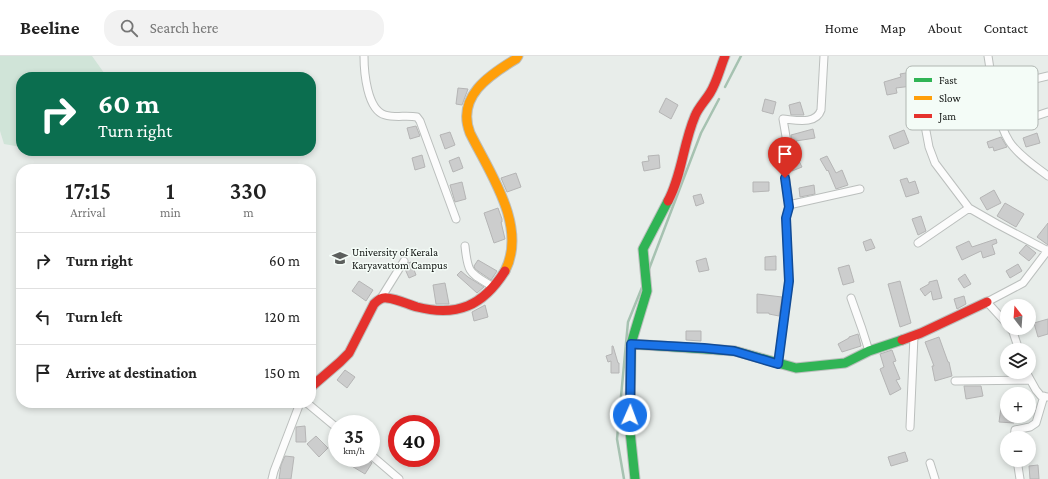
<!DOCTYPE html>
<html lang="en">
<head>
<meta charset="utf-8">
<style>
  body { margin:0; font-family:"Crimson Pro",serif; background:#f2f2f2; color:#222; height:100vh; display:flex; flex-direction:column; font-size:15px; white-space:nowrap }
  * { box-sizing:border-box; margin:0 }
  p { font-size:13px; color:#767676 }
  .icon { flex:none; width:22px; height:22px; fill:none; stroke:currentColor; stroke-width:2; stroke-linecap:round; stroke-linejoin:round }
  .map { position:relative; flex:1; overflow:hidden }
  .side { position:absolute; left:16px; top:108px; width:300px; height:244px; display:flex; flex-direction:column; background:#fff; border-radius:16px; box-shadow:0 2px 6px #0003 }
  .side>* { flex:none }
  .banner { position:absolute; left:16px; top:16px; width:300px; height:84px; border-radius:16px; box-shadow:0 2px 6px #0003; background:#0b6e4f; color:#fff; overflow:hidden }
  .needle { width:26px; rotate:343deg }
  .fabs { position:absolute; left:1000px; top:243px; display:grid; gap:8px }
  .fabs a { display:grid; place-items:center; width:36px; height:36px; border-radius:50%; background:#fff; box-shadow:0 2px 6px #0003; font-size:20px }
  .speed { position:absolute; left:328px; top:359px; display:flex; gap:8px; font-size:20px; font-weight:700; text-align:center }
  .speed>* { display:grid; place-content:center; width:52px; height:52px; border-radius:50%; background:#fff; box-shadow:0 2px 6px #0003; line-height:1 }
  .speed small { font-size:10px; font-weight:400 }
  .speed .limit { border:6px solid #d22; background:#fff; color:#111 }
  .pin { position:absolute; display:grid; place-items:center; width:34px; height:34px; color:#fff; margin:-41px -17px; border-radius:50% 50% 50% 0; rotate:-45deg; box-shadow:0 0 4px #0007 }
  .pin .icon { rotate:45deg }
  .me { position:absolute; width:44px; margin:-22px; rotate:2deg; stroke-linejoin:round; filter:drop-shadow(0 0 3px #0008) }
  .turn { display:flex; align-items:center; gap:14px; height:84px; padding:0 16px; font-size:18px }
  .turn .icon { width:52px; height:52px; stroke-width:2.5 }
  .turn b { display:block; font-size:28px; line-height:34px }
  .eta { display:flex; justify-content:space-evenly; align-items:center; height:68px; text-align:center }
  .eta b { font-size:24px; font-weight:600; line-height:28px }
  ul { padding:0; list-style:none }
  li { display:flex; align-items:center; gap:12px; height:56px; padding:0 16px; border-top:1px solid #e0e0e0 }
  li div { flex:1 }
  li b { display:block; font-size:15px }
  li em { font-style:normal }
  header { display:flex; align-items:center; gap:24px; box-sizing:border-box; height:56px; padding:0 20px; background:#fff; border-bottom:1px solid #e0e0e0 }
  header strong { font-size:19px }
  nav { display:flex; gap:22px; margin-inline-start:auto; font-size:14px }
  .search { width:280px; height:36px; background:#f2f2f2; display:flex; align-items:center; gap:10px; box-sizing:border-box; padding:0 14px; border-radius:16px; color:#767676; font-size:15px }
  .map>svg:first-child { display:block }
  .green { fill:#d0e4d8 }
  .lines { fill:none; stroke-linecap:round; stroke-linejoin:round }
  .stream { stroke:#a6c2b1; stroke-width:2.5 }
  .building { fill:#cccdcd; stroke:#b5b5b5 }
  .street-casing { stroke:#bbbfbd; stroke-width:9 }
  .fast-casing { stroke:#bbbfbd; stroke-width:11 }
  .slow-casing { stroke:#bbbfbd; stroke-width:11 }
  .jam-casing { stroke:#bbbfbd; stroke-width:11 }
  .street { stroke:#fcfcfc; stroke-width:7 }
  .fast { stroke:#30b455; stroke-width:9 }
  .slow { stroke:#ff9f0a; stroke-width:9 }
  .jam { stroke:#e5322d; stroke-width:9 }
  .route-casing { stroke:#114b97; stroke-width:10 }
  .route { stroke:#1a73e8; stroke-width:7 }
  .labels { text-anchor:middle; stroke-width:3; stroke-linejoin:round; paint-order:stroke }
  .poi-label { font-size:11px; fill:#101311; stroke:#f4fcf7; text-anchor:start }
  .key { fill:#f4fcf7; stroke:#b0b6b2; stroke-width:1 }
  .key-label { font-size:11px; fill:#101311 }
</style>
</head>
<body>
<header>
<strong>Beeline</strong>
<div class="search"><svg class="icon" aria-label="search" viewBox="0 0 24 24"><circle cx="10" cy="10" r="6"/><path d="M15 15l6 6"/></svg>Search here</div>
<nav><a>Home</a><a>Map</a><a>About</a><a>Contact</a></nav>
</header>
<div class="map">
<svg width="1048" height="423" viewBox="0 0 1048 423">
  <rect width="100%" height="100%" fill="#e8edea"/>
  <!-- green -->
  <path class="green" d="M0 0H92L107 21H21V91L4 88 0 75Z"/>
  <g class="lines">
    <!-- stream -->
    <path class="stream" d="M725 31 741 0
      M649 213 701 77 719 43
      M624 423 617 383 628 266 643 229"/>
  </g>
  <!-- building -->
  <path class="building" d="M917 15 920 29 896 32 897 37 887 39 884 26 901 21 900 18Z
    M458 32 468 33 462 49 456 48Z
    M666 42 678 49 671 63 659 56Z
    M765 43 776 46 773 58 762 55Z
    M800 46 804 59H791L789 49Z
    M416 70 420 80 410 83 407 72Z
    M813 73 815 82 796 85 797 86 792 88 791 79Z
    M904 74 909 87 894 93 889 80Z
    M450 76 455 89 445 93 440 79Z
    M1037 77 1040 87 1026 91 1023 82Z
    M1001 81 1007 91 994 95 993 91 989 92 987 86Z
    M422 99 425 111 415 114 412 102Z
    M659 99 660 112 644 115 642 106 649 105 648 100Z
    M827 100 836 117 842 114 848 129 836 133 828 114 827 115 820 103Z
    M459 101 463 112 453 116 449 105Z
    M797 101 802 111 792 115 790 110 794 107 795 102Z
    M516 117 521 131 507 136 501 122Z
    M907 122 909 127 915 125 919 137 906 141 900 124Z
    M462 126 466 143 455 146 450 129Z
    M753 126H769V135L753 136Z
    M814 129 815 138 800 141 799 132Z
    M994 134 1001 147 987 154 980 142Z
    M701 138 704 147 696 150 693 140Z
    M1005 147 1024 158 1016 171 997 160Z
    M498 152 502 163V166H501L505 183 494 187 484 157Z
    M921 160 926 175 918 179 912 163Z
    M1048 167V189L1037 181Z
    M871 183 875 192 866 195 863 186Z
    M996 183 997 187 992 189 995 198 983 202 981 195 962 204 956 191 969 185 972 191Z
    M1026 189 1036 197 1029 205 1019 197Z
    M776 200V214H765V201Z
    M706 202 709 214 699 216 696 205Z
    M478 204 497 215 491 224 475 213 474 210Z
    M411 206 416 219 409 222 405 213 408 207Z
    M1018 208 1022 215 1010 222 1006 215Z
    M849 209 854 226 843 229 838 212Z
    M461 215 468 221 484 231 477 237 457 219Z
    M965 218 971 228 964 232 958 223Z
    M937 224 942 242 933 244 931 235 925 240 920 233 929 228V226Z
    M359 225 373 234 366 245 352 235Z
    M900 225 911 267 900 271 888 228Z
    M445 227 449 248H436L433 229Z
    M757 238 782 241 779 260 769 258V257H757Z
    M964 240 966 248 957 253 954 243Z
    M485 249 488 261 474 265 472 256Z
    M1048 263V278L1038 281 1034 267Z
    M686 275H701V285L686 284Z
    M858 278 861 290 842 296 838 288 849 282V281Z
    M939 281 948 306H949L952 320 935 325 932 310H934L925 286Z
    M612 290H613L618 307H619V317H611V305L608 306 606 300 612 298Z
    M892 294 896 305 893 306 900 323 896 324 901 333 890 339 880 313 884 311 880 298Z
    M345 314 355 321 347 332 337 324Z
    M964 330H981L983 340 966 343Z
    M1001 352 1007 353V360H1015L1014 367 999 366Z
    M305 370 306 386H296V371Z
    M316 380 328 392 319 401 307 388Z
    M905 396 908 405 891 410 888 401Z
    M285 400 294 401 291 423H279L281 409Z
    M354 402H366L372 407 365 418 350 409Z
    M1038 409 1039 423H1030L1029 410Z"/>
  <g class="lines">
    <defs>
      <path id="street" d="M364 0C364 16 367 54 385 59 395 62 407 59 417 61L420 65 456 163
        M988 0C992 24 996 65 1009 85 1017 98 1036 111 1048 120
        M993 33 1048 20
        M921 48 929 91 935 107 969 152 997 168 1048 195
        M1003 71 1048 56
        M789 151 784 107 790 104 783 63C796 64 816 69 821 54L824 0
        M918 187 969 152
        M465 190C468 219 470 216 493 231
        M381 242 404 205
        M851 242 862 273 869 295
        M1007 268 987 246 1023 227 1048 194
        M1010 272 1013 276 1019 294
        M778 308 789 225 786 162 789 151 793 148 860 133
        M1026 316 1036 334 1041 340 1048 341
        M955 325 1030 324
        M307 347 337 372
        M910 371 914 280
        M1014 382 1015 374 1030 371 1036 367 1044 340
        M371 399 399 423
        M1017 404 1020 423
        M930 407 935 423
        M272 423 274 415 300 347"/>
      <path id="fast" d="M631 288 735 295 796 312 845 307 869 295 902 284
        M635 423 630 375 631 288 647 235 643 193 668 145"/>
      <path id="slow" d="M505 215C528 170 489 116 470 77 456 41 489 19 516 3L518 0"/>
      <path id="jam" d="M668 145C682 119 683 88 695 60 698 52 705 45 710 37 717 26 720 12 725 0
        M902 284 921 277 987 246
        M311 331 340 306 349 297 374 248C378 244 382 241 387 242 397 243 407 248 417 251 457 261 483 250 505 215"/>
    </defs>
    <!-- street casing -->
    <use href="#street" class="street-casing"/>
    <!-- fast casing -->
    <use href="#fast" class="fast-casing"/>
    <!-- slow casing -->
    <use href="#slow" class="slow-casing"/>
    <!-- jam casing -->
    <use href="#jam" class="jam-casing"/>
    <!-- street -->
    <use href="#street" class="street"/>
    <!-- fast -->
    <use href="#fast" class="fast"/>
    <!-- slow -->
    <use href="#slow" class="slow"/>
    <!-- jam -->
    <use href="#jam" class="jam"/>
  </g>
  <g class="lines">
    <defs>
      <path id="route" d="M630 359 631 288 704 292 734 295 778 308 789 225 786 162 789 151 785 122"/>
    </defs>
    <!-- route casing -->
    <use href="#route" class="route-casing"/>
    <!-- route -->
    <use href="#route" class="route"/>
  </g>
  <!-- icons -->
  <defs>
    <symbol id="university-bare" viewBox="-9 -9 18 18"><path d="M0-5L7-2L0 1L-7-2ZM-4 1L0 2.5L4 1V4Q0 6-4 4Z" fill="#5c5f5d" stroke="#f4fcf7" stroke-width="2.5" paint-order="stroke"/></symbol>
  </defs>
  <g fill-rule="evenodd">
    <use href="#university-bare" x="329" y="191" width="22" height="22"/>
  </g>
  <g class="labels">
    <!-- poi labels -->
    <g class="poi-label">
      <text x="352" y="200">University of Kerala<tspan x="352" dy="13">Karyavattom Campus</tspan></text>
    </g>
  </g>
  <!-- legend -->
  <rect x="906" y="10" width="132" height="64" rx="6" class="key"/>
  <rect x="914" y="22" width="18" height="4" fill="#30b455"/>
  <rect x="914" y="40" width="18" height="4" fill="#ff9f0a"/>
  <rect x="914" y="58" width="18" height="4" fill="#e5322d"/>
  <g class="key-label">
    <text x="939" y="28">Fast</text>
    <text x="939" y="46">Slow</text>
    <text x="939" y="64">Jam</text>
  </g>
</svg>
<div class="fabs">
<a><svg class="needle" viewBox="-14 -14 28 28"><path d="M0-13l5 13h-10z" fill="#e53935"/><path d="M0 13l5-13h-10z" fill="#767676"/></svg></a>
<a><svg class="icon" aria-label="layers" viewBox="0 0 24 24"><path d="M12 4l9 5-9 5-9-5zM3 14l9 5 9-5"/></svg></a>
<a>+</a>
<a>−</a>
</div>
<div class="speed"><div>35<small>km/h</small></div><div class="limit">40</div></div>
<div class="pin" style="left:785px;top:122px;background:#d93025"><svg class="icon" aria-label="arrive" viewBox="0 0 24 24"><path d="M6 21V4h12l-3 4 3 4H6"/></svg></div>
<svg class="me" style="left:630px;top:359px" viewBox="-20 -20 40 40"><circle r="17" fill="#1a73e8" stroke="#fff" stroke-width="3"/><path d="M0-11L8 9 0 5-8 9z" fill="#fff"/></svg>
<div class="banner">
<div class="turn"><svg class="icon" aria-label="right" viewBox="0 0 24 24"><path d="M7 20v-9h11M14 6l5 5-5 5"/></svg><div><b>60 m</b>Turn right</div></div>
</div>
<section class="side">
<div class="eta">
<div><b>17:15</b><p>Arrival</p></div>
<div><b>1</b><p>min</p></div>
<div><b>330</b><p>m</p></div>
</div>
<ul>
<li><svg class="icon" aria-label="right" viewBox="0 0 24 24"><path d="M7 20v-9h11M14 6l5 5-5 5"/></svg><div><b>Turn right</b></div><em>60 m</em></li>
<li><svg class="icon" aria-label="left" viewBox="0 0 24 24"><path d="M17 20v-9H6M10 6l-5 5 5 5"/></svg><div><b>Turn left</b></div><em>120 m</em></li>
<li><svg class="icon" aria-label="arrive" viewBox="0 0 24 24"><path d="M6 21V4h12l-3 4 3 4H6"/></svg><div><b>Arrive at destination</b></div><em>150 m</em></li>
</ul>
</section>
</div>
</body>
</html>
